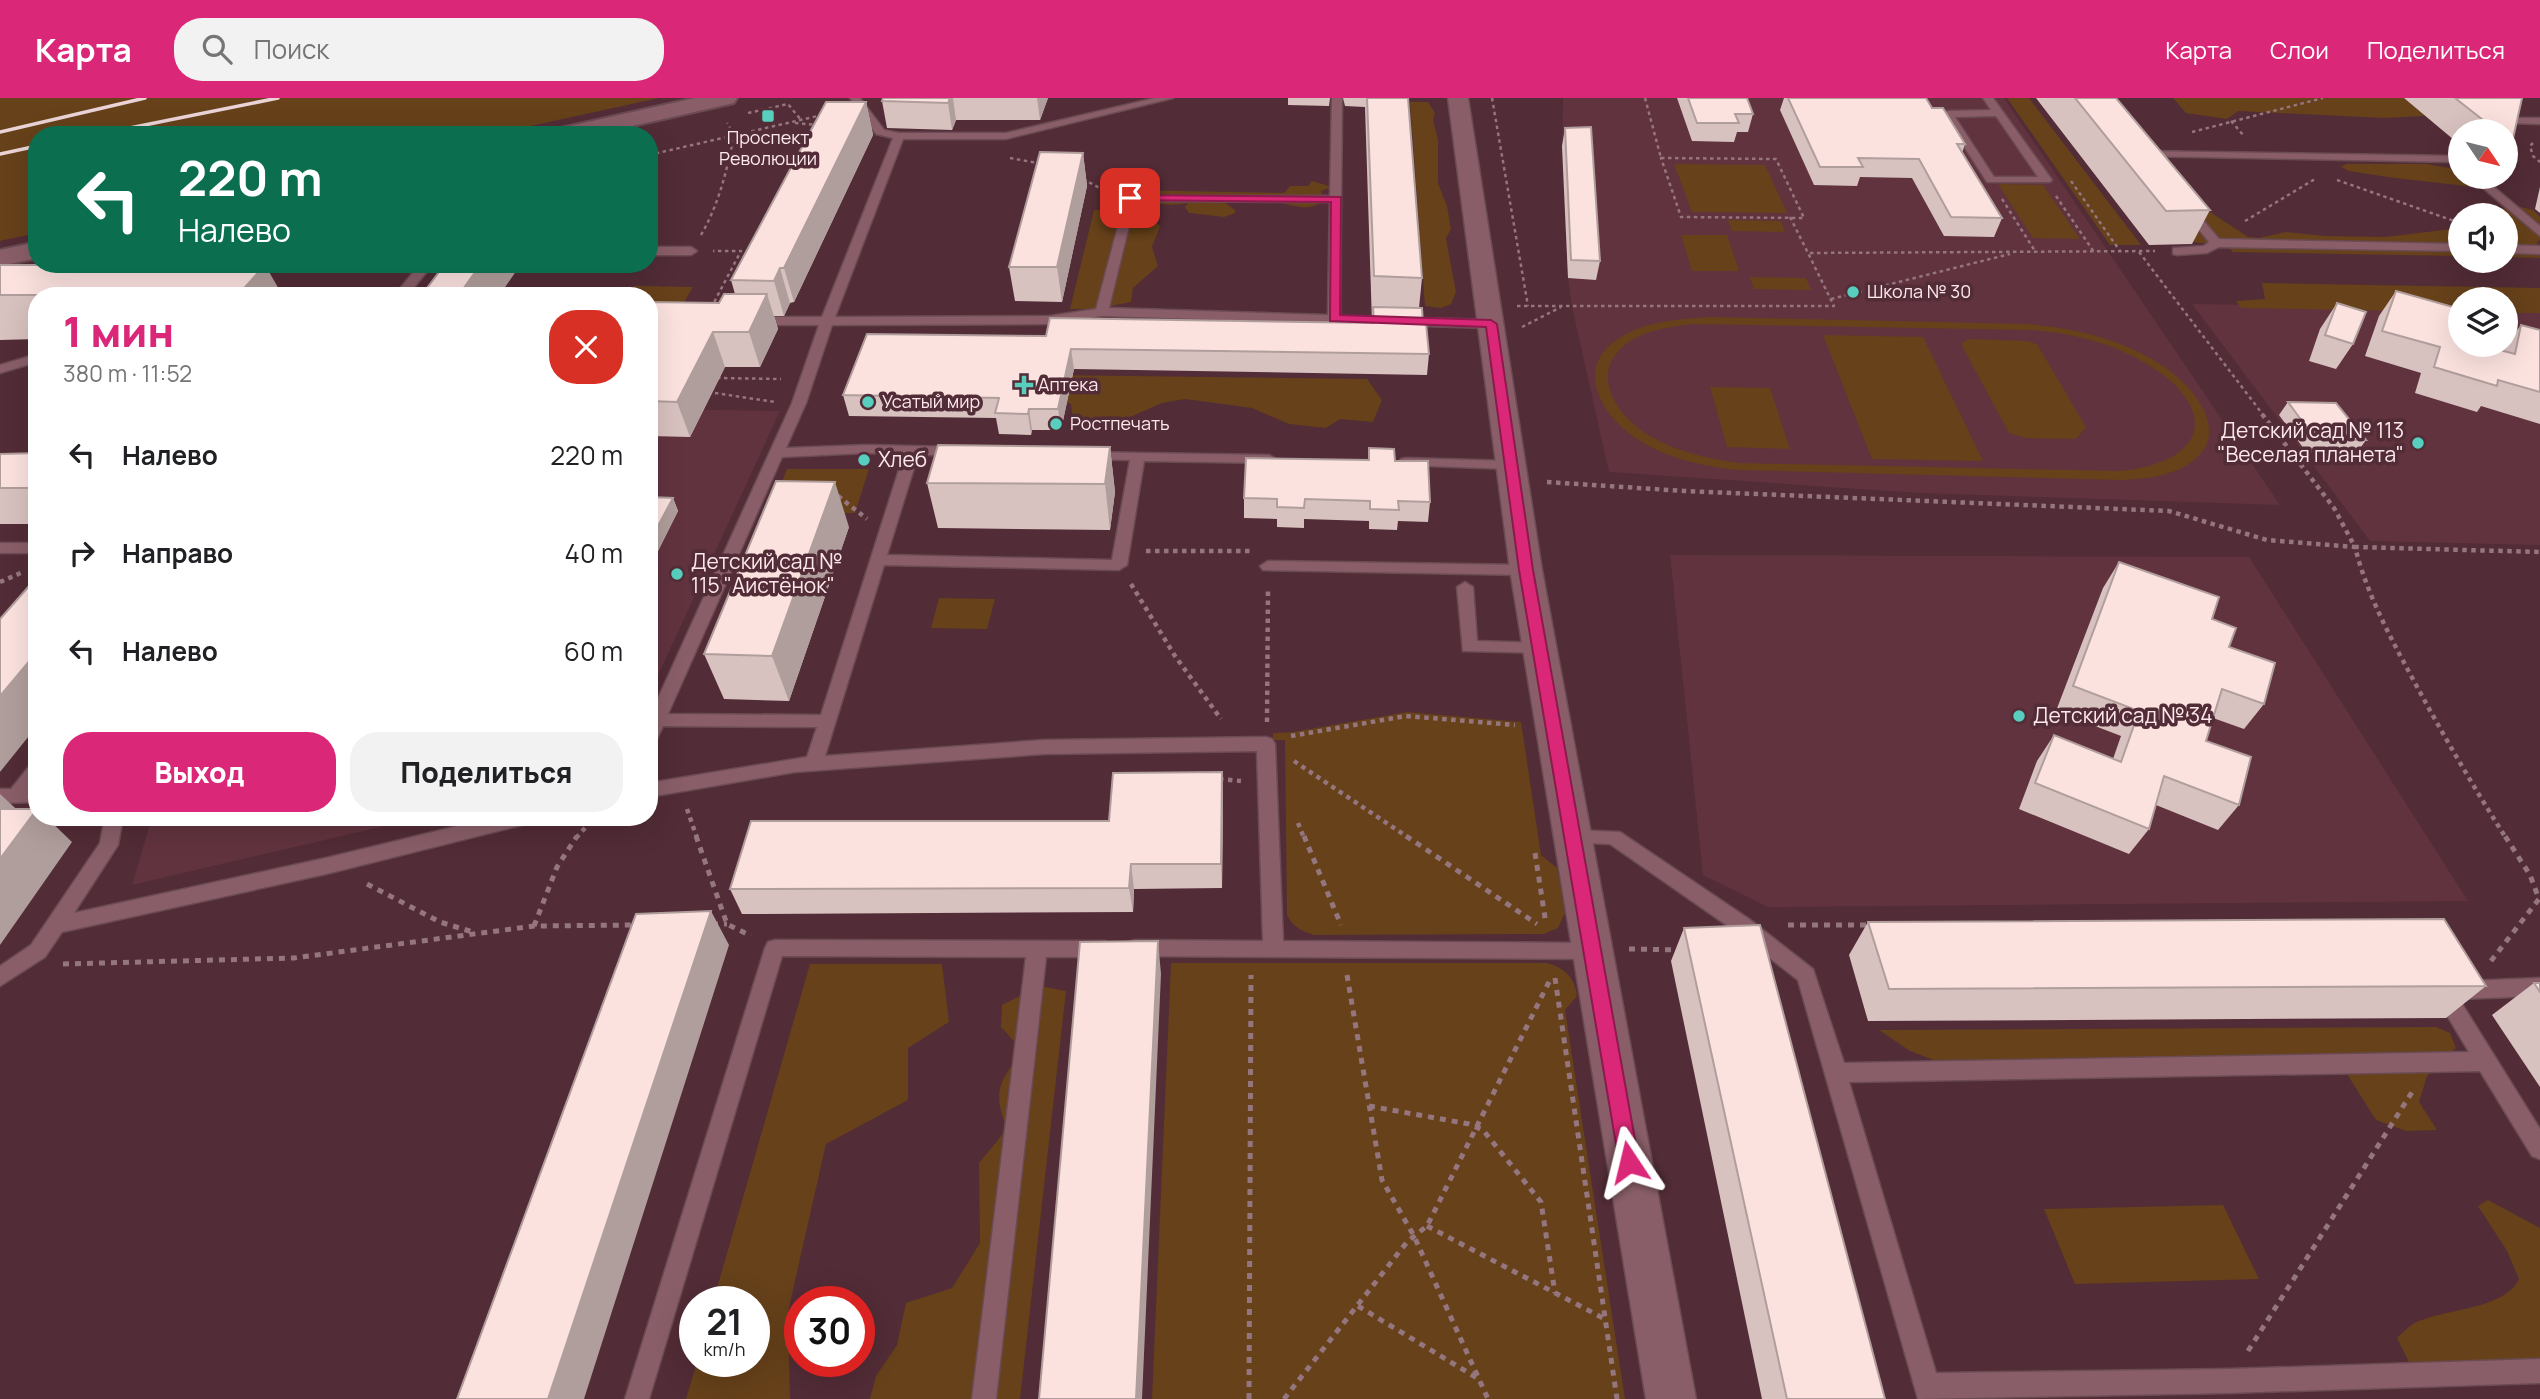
<!DOCTYPE html>
<html lang="ru">
<head>
<meta charset="utf-8">
<style>
  body { margin:0; font-family:Manrope,sans-serif; background:#f2f2f2; color:#202124; height:100vh; display:flex; flex-direction:column; font-size:26px; white-space:nowrap }
  * { box-sizing:border-box; margin:0 }
  p { font-size:23px; color:#757577 }
  .icon { flex:none; width:38px; height:38px; fill:none; stroke:currentColor; stroke-width:2; stroke-linecap:round; stroke-linejoin:round }
  .map { position:relative; flex:1; overflow:hidden }
  .drawer { position:absolute; left:28px; top:189px; width:630px; height:539px; display:flex; flex-direction:column; background:#fff; border-radius:28px; box-shadow:0 7px 28px #0002 }
  .drawer>* { flex:none }
  .banner { position:absolute; left:28px; top:28px; width:630px; height:147px; border-radius:28px; box-shadow:0 7px 28px #0002; background:#0b6e4f; color:#fff; overflow:hidden }
  .needle { width:46px; rotate:125deg }
  .tools { position:absolute; left:2448px; top:21px; display:grid; gap:14px }
  .tools a { display:grid; place-items:center; width:70px; height:70px; border-radius:50%; background:#fff; box-shadow:0 7px 28px #0002; font-size:35px }
  .speed { position:absolute; left:679px; top:1188px; display:flex; gap:14px; font-size:35px; font-weight:700; text-align:center }
  .speed>* { display:grid; place-content:center; width:91px; height:91px; border-radius:50%; background:#fff; box-shadow:0 7px 28px #0002; line-height:1 }
  .speed small { font-size:18px; font-weight:400 }
  .speed .limit { border:10px solid #d22; background:#fff; color:#111 }
  .pin { position:absolute; display:grid; place-items:center; width:60px; height:60px; color:#fff; margin:-30px; border-radius:14px; box-shadow:0 4px 10px #0006 }
  .me { position:absolute; width:77px; margin:-38px; rotate:350deg; stroke-linejoin:round; filter:drop-shadow(0 0 5px #0008) }
  .turn { display:flex; align-items:center; gap:24px; height:147px; padding:0 35px; font-size:32px }
  .turn .icon { width:91px; height:91px; stroke-width:2.5 }
  .turn b { display:block; font-size:49px; line-height:60px }
  .round { display:grid; place-items:center; flex:none; width:74px; height:74px; border-radius:28px; background:#f2f2f2 }
  .head { display:flex; align-items:center; justify-content:space-between; height:119px; padding:0 35px }
  h1 { font-size:42px; font-weight:800; line-height:52px; color:#db2777 }
  .button { display:flex; gap:14px; margin-top:auto; padding:14px 35px }
  .button a { flex:1; height:80px; border-radius:28px; background:#db2777; color:#fff; font-size:28px; font-weight:800; line-height:80px; text-align:center }
  .button a+a { background:#f2f2f2; color:#202124 }
  ul { padding:0; list-style:none }
  li { display:flex; align-items:center; gap:21px; height:98px; padding:0 35px }
  li div { flex:1 }
  li b { display:block; font-size:26px }
  li em { font-style:normal }
  header { display:flex; align-items:center; gap:42px; box-sizing:border-box; height:98px; padding:0 35px; background:#db2777; color:#fff }
  header strong { font-size:33px }
  nav { display:flex; gap:38px; margin-inline-start:auto; font-size:24px }
  .search { width:490px; height:63px; background:#f2f2f2; display:flex; align-items:center; gap:18px; box-sizing:border-box; padding:0 24px; border-radius:28px; color:#757577; font-size:26px }
  .map>svg:first-child { display:block }
  .built { fill:#61333f }
  .green { fill:#66411a; fill-rule:evenodd }
  .lines { fill:none; stroke-linecap:round; stroke-linejoin:round }
  .service-casing { stroke:#6a4a53; stroke-width:3 }
  .minor-casing { stroke:#6a4a53; stroke-width:3 }
  .secondary-casing { stroke:#6a4a53; stroke-width:4 }
  .path-far2 { stroke:#95767e; stroke-width:2.5; stroke-dasharray:3.5 3.5; stroke-linecap:butt }
  .path-far1 { stroke:#95767e; stroke-width:4.5; stroke-dasharray:4.5 4.5; stroke-linecap:butt }
  .path { stroke:#95767e; stroke-width:5; stroke-dasharray:6 6; stroke-linecap:butt }
  .service { fill:#895e68; fill-rule:evenodd }
  .minor { fill:#895e68; fill-rule:evenodd }
  .secondary { fill:#895e68; fill-rule:evenodd }
  .rail { stroke:#ead4d8; stroke-width:3.5 }
  .wall { fill:#d8c2c0 }
  .shaded-wall { fill:#b09e9c }
  .building { fill:#fbe2df; stroke:#b09e9c; stroke-width:2 }
  .route { fill:#db2777; stroke:#8e194d; stroke-width:2 }
  .poi-dot { fill:#58cebf; stroke:#522c36; stroke-width:2.5 }
  .labels { text-anchor:middle; stroke-width:7; stroke-linejoin:round; paint-order:stroke }
  .far-poi-label { font-size:18px; fill:#fde8ec; stroke:#522c36; text-anchor:start }
  .poi-label { font-size:21px; fill:#fde8ec; stroke:#522c36; text-anchor:start }
</style>
</head>
<body>
<header>
<strong>Карта</strong>
<div class="search"><svg class="icon" aria-label="search" viewBox="0 0 24 24"><circle cx="10" cy="10" r="6"/><path d="M15 15l6 6"/></svg>Поиск</div>
<nav><a>Карта</a><a>Слои</a><a>Поделиться</a></nav>
</header>
<div class="map">
<svg width="2540" height="1301" viewBox="0 0 2540 1301">
  <rect width="100%" height="100%" fill="#522c36"/>
  <!-- built -->
  <path class="built" d="M1563 0H2004L2280 407 1919 395 1609 374 1572 209 1568 180 1562 58Z
    M2192 206 2460 210V247H2506V210L2540 211V447L2370 443Z
    M649 311 780 313 649 597Z
    M1670 457 2249 459 2468 803 1768 809 1703 777Z
    M152 719H423L132 787Z"/>
  <!-- green -->
  <path class="green" d="M0 0H659L490 37H37V135L0 143Z
    M2007 0H2029L2141 147H2110Z
    M2173 0H2460L2444 10 2423 18 2384 20 2238 13 2227 21 2186 15Z
    M1410 4H1428L1435 15 1433 22 1438 42V85L1447 108 1451 131 1446 140 1448 152 1456 194 1451 206 1441 210 1425 208Z
    M1674 66 1765 67 1787 115 1692 114Z
    M2346 66H2427L2460 72V79H2472L2478 84 2474 89 2387 79 2349 73 2341 69Z
    M1312 83 1332 89 1321 93 1323 103C1306 116 1291 105 1274 104 1258 102 1245 103 1229 97L1224 104 1235 112V115L1224 119 1189 115 1185 109 1188 105C1164 110 1145 103 1122 94L1124 92 1284 95 1290 88H1308Z
    M1998 86 2043 87 2080 141 2033 140Z
    M2198 106 2248 139 2259 140 2286 134 2324 138 2385 139 2460 130V158L2233 154 2228 149 2194 144 2181 127Z
    M2516 108 2533 112 2540 119V142L2537 144 2540 160 2506 159V117H2486L2485 115Z
    M1094 112 1139 113 1160 128 1152 149 1158 168 1133 190 1131 204 1096 211H1070Z
    M1728 122 1781 123 1785 134 1732 133Z
    M1681 137H1727L1739 173H1692Z
    M1750 179 1806 180 1811 192 1754 191Z
    M2262 185 2540 190V215H2506V201H2460V214L2241 210 2236 203 2265 201Z
    M634 188 693 189 681 209H649V198H627Z
    M1710 219 2027 226C2075 230 2123 241 2163 268 2197 291 2236 340 2184 369 2165 379 2143 381 2122 382L1737 372C1703 368 1669 361 1640 343 1595 314 1570 261 1632 233 1657 222 1684 221 1710 219ZM1692 226 2031 232C2068 235 2105 243 2138 261 2217 303 2216 363 2120 373L1738 365C1707 360 1677 354 1650 338 1618 319 1588 277 1625 247 1644 232 1669 229 1692 226Z
    M1823 237 1923 239 1983 363 1872 361Z
    M1968 241 2027 243 2037 246 2086 329 2076 341 2025 340 2009 335 1961 246Z
    M1050 277 1367 281 1382 302 1373 324 1340 321 1326 330 1289 326 1252 310 1185 301 1162 305 1121 323 1073 325 1071 306 1053 300Z
    M1710 289 1770 290 1790 351 1727 349Z
    M787 371H869L855 415H770Z
    M939 500 995 501 987 531 931 530Z
    M1407 614 1521 624 1541 757 1557 770 1565 815 1558 830 1544 836 1314 837C1301 833 1293 829 1287 817L1285 642H1273V635L1293 634Z
    M1171 865H1547C1565 870 1575 880 1577 898L1565 912 1625 1301H1152Z
    M810 866H942L949 924 908 950V1002L826 1046 788 1214 790 1301H686L697 1264H754V1204H713Z
    M1040 888 1066 893 1020 1301H870L876 1278 897 1247 906 1205 952 1190 980 1145 979 1065 1007 1031C992 992 999 984 1023 953L1001 929 1002 907Z
    M2436 929 2450 935 2456 950 2427 978 2419 1004 2437 1032 2406 1033 2376 1022 2335 957 1939 964 1910 953 1879 932Z
    M2488 1102 2540 1130V1265L2410 1266 2397 1240C2403 1234 2411 1226 2419 1223 2447 1211 2505 1211 2519 1181L2507 1153 2478 1108Z
    M2223 1107 2259 1181 2075 1186 2044 1111Z"/>
  <g class="lines">
    <defs>
      <path id="service" d="M850 0H860L884 32 899 35H1006L1155 0H1173L1006 41H903L835 219 1050 218 1096 211 1126 98H1330L1332 0H1342L1340 218 1491 222 1497 226 1491 230 1102 218 1050 226 832 227 806 305 786 350 866 347 958 349 965 353 958 357H918L887 457 1112 462 1130 362 1087 361 1082 360V354L1269 357 1276 361 1269 365 1144 363 1127 467 1119 472 884 467 825 658 1044 642 1266 639 1272 641 1275 646 1283 843 1592 845 1599 847 1602 853 1599 859 1592 861 1135 858 1128 856 1125 850 1128 844 1135 842 1263 843 1257 653 1044 656 795 674 649 699V685L807 659 817 629 663 628 655 645 649 646V620L792 305 819 227H754L748 223 754 219H822L893 40 876 36ZM1135 103 1330 104 1328 217 1109 210ZM866 355 904 356 821 617 668 616 782 359Z
        M1983 0H1993L2052 82 2050 84H1987L1943 16 1948 13 1991 12ZM1996 18 2038 79H1994L1955 19Z
        M2511 20H2540V26L2507 25V21Z
        M2144 53 2456 58 2460 59V68L2453 64 2140 58V54Z
        M2470 79H2482L2540 128V138Z
        M2187 107 2191 108 2219 141 2460 146V153L2219 149 2207 155 2177 157 2173 156V150L2204 148 2209 144 2181 110Z
        M2506 147 2540 148V156L2506 155Z
        M649 149H691L697 153 691 157H649Z
        M420 166H433L407 198H394Z
        M37 256V264L0 275V267Z
        M1406 360 1510 363 1517 367 1510 371 1401 367 1399 364 1401 361Z
        M0 445H37V455H0Z
        M1268 463 1526 467 1534 472 1526 477 1263 472 1260 468Z
        M1465 484 1473 489 1477 543 1539 545 1545 547 1547 551 1545 555 1463 553 1457 489Z
        M37 664V684L32 690H37V704L0 705V691H11L31 666Z
        M105 719H123L118 747 74 815 326 760 495 719H535L532 724 526 726 326 776 62 834 45 859 0 888V868L31 847 100 745Z
        M1572 732 1620 734 1749 821 1813 871 1844 965 2469 954 2436 899 2433 893 2436 887 2443 884 2540 880V898L2459 901 2540 1031V1061L2532 1058 2480 973 1849 984 1936 1275 2229 1271 2540 1261V1285L2229 1295 1918 1301 1798 882 1735 833 1610 746 1565 744 1563 739 1565 734Z
        M775 842 1104 843 1111 845 1114 851 1111 857 1104 859H1046L996 1301H972L1026 859 782 858 649 1301H625L765 850 768 844Z"/>
      <path id="minor" d="M1448 0H1468L1542 472 1696 1301H1646L1510 472Z"/>
      <path id="secondary" d="M695 0H737L734 5 593 37H548L552 32Z
        M37 144V160L0 168V152Z"/>
    </defs>
    <!-- service casing -->
    <use href="#service" class="service-casing"/>
    <!-- minor casing -->
    <use href="#minor" class="minor-casing"/>
    <!-- secondary casing -->
    <use href="#secondary" class="secondary-casing"/>
    <!-- path-far2 -->
    <path class="path-far2" d="M1492 0 1528 208
      M1645 0 1661 60
      M748 15 788 6 801 22
      M2231 23 2244 38
      M795 25 817 27
      M2192 34 2323 0
      M2533 45 2530 48 2533 58 2540 64
      M649 57 822 17
      M1010 60 1043 66
      M1661 60 1776 61 1804 120 1681 119Z
      M1083 81 1109 95
      M2337 82 2460 125
      M2071 83 2120 153
      M2056 98 2094 154
      M2002 101 2035 153
      M1790 119 1808 155
      M2245 123 2315 81
      M701 137C719 106 727 72 734 37L727 25
      M2139 154 2264 318
      M279 197 356 198
      M1831 201 2010 156
      M1517 208H1834L1808 155 2155 153
      M711 210 741 153H713
      M1522 229 1561 209
      M717 280 781 281
      M708 294 775 304"/>
    <!-- path-far1 -->
    <path class="path-far1" d="M2262 316 2334 410 2355 449 2540 454
      M1547 384 1684 393 2169 413 2267 442 2355 449C2366 493 2387 533 2408 572 2439 630 2471 685 2506 740
      M838 398 867 421
      M1146 453H1252
      M0 484 23 474
      M1131 486 1175 558 1221 621
      M1267 624 1268 489
      M1291 638 1406 618 1515 627
      M1294 663 1409 740
      M1219 681 1241 683
      M687 711 697 740
      M1298 725 1304 740
      M576 740 595 719"/>
    <!-- path -->
    <path class="path" d="M696 738 727 826 751 838
      M1304 738 1341 827
      M1406 738 1537 826
      M1535 755 1546 826
      M367 786 440 824 476 835
      M712 826H727
      M1788 827H1870
      M534 828 557 769 577 738
      M1629 851 1680 852
      M2491 863 2539 801 2530 777 2505 738
      M63 866 294 860 534 828 637 827
      M1347 877 1382 1082 1414 1138 1488 1301
      M1555 880 1617 1301
      M1369 1008 1469 1026 1483 1032 1541 1104 1555 1195
      M1427 1128 1605 1221
      M1358 1208 1477 1280
      M2248 1253 2414 991
      M1249 1301 1251 877
      M1284 1301 1407 1144 1427 1128 1551 880"/>
    <!-- service -->
    <use href="#service" class="service"/>
    <!-- minor -->
    <use href="#minor" class="minor"/>
    <!-- secondary -->
    <use href="#secondary" class="secondary"/>
    <!-- rail -->
    <path class="rail" d="M0 34 145 0
      M95 37 278 0
      M0 56 37 48"/>
  </g>
  <!-- wall -->
  <path class="wall" d="M883 0H1048L1040 22H956L952 32 887 30 882 3Z
    M1288 0H1330L1329 8 1288 7Z
    M1343 0H1408L1422 180 1419 210 1429 256 1427 277 1074 271 1061 332H1032L1031 337 999 336 996 320 849 318 843 297 1046 238 1372 225 1365 9 1345 8Z
    M1677 0H1747L1753 16 1748 34H1737L1734 44 1692 43Z
    M1784 0 1932 10 1965 46 1962 55 2002 120 1994 139 1944 138 1912 80 1860 79 1857 88 1814 87 1780 12Z
    M2036 0H2116L2210 112 2192 146 2149 147Z
    M2404 0H2522L2512 45 2506 54V33H2460V47Z
    M866 4 873 37 794 204 790 205 784 218H774L778 231 760 269H725L690 339 649 338V204L719 205 735 196 731 182Z
    M1565 30 1600 163 1596 182 1568 180 1562 48Z
    M1083 55 1087 88 1062 204 1015 203 1009 169Z
    M2540 89V115L2535 111Z
    M0 167 283 198H37V241L0 242Z
    M2396 193 2460 247 2502 253 2521 227 2540 232V326L2481 308 2477 314 2415 295 2421 275 2365 258 2379 218Z
    M2337 205 2353 246 2336 271 2309 263 2320 231Z
    M2288 304 2366 342 2356 356 2307 355 2279 317Z
    M1110 349 1115 394 1110 432 938 430 927 385Z
    M1369 350 1395 363 1430 404 1428 424 1398 423 1397 432 1369 431V423L1304 421V430L1277 429V421L1244 420V400L1368 362Z
    M37 355V426H0V356Z
    M649 399 673 400 678 413 658 453H649Z
    M849 429 789 603 724 601 704 556Z
    M2119 464 2212 521 2264 606 2244 631 2213 620 2206 643 2239 707 2218 732 2156 707 2149 731 2129 756 2019 711 2037 663 2054 637 2113 661 2121 638 2056 613 2103 490Z
    M1222 674 1223 700 1222 790 1134 791 1133 814 742 816 730 791 1109 723Z
    M1868 824 2486 888 2446 920 1868 923 1849 857Z
    M1684 830 1885 1301H1762L1671 863Z
    M2534 885H2540V989L2492 917Z"/>
  <!-- shaded-wall -->
  <path class="shaded-wall" d="M950 0H953L956 22 952 32 948 5Z
    M1037 0H1048L1040 22Z
    M866 4 873 37 794 204 784 170Z
    M1083 55 1087 88 1062 204 1057 169Z
    M481 166H521L499 198H458Z
    M265 167 283 198H239L238 197Z
    M780 170 790 205 784 218 774 183Z
    M767 196 778 231 760 269 749 234Z
    M713 234 725 269 690 339 677 304Z
    M1071 251 1074 271 1061 332 1058 311Z
    M1029 311 1032 332 1031 337 1028 316Z
    M1110 349 1115 394 1110 432 1105 386Z
    M37 382V400L29 390Z
    M835 384 849 429 789 603 772 558Z
    M673 400 678 413 658 453 652 439Z
    M37 554V628L0 674V598Z
    M1222 674 1223 700 1222 790 1221 766Z
    M0 696 26 720 0 738Z
    M37 711V719H46L72 744 0 847V761Z
    M1131 766 1134 791 1133 814 1129 790Z
    M711 813 729 847 584 1301H548Z
    M1158 843 1161 876 1142 1301H1136Z"/>
  <!-- building -->
  <path class="building" d="M883 0H950L948 5 882 3Z
    M1367 0H1408L1422 180 1374 178Z
    M1688 0H1747L1753 16H1735L1739 25H1697Z
    M1788 0H1926L1932 10H1943L1965 46H1957L2002 120 1951 119 1919 61 1858 60 1863 69H1820Z
    M2075 0H2116L2210 112 2166 113Z
    M2455 0H2522L2512 45 2506 40V33H2497Z
    M826 4H866L784 170H780L774 183 731 182Z
    M1591 29 1600 163 1571 162 1565 30Z
    M1040 54 1083 55 1057 169H1009Z
    M445 166H481L458 198H421Z
    M0 167H265L238 197H0Z
    M2396 193 2460 211V247H2481L2515 256 2521 227 2540 232V294L2498 282 2497 288 2434 269 2440 249 2382 233Z
    M724 196H767L749 234H713L677 304 649 303V239L653 233H649V204L719 205Z
    M2337 205 2366 214 2353 246 2325 237Z
    M1373 209 1422 210 1423 225H1426L1429 256 1071 251 1058 311H1029L1028 316 995 315 999 300 843 297 867 236 1046 238 1050 220 1374 225Z
    M2288 304 2336 305 2366 342H2316Z
    M938 347 1110 349 1105 386 927 385Z
    M1369 350 1394 351 1395 363H1428L1430 404 1398 403 1399 412 1370 411V403L1305 401 1304 410 1277 409V401L1244 400 1246 360 1369 362Z
    M37 355V382L29 390H0V356Z
    M776 383 835 384 772 558 704 556Z
    M649 399 673 400 652 439H649Z
    M2119 464 2219 499 2212 521 2236 530 2229 549 2275 565 2264 606 2222 591 2206 643 2251 659 2239 707 2164 678 2149 731 2035 685 2054 637 2121 664 2139 613 2073 588Z
    M37 479V554L0 598V521Z
    M1222 674 1221 766H1131L1129 790 730 791 751 723H1109L1113 675Z
    M0 711H37L0 761Z
    M711 813 548 1301H457L636 816Z
    M2444 821 2486 888 1889 891 1868 824Z
    M1760 827 1885 1301H1787L1684 830Z
    M1158 843 1136 1301H1039L1080 844Z
    M2534 885H2540V894Z"/>
  <!-- route -->
  <path class="route" d="M1130 97 1341 99 1340 217 1491 222 1497 226 1533 472 1639 1064 1636 1071 1629 1073 1622 1071 1619 1064 1519 472 1486 229 1330 223 1331 104 1126 102 1125 100Z"/>
  <!-- markers -->
  <g class="poi-dot">
    <rect x="761" y="11" width="14" height="14" rx="3.5"/>
    <circle cx="1853" cy="194" r="7"/>
    <path d="M1020.5 276.5h7v7h7v7h-7v7h-7v-7h-7v-7h7z"/>
    <circle cx="868" cy="304" r="7"/>
    <circle cx="1056" cy="326" r="7"/>
    <circle cx="2418" cy="345" r="7"/>
    <circle cx="864" cy="362" r="7"/>
    <circle cx="677" cy="476" r="7"/>
    <circle cx="2019" cy="618" r="7"/>
  </g>
  <g class="labels">
    <!-- far-poi labels -->
    <g class="far-poi-label">
      <text x="768" y="46" text-anchor="middle">Проспект<tspan x="768" dy="21">Революции</tspan></text>
      <text x="1867" y="200">Школа № 30</text>
      <text x="1038" y="293">Аптека</text>
      <text x="882" y="310">Усатый мир</text>
      <text x="1070" y="332">Ростпечать</text>
    </g>
    <!-- poi labels -->
    <g class="poi-label">
      <text x="2404" y="340" text-anchor="end">Детский сад № 113<tspan x="2404" dy="24">"Веселая планета"</tspan></text>
      <text x="878" y="369">Хлеб</text>
      <text x="691" y="471">Детский сад №<tspan x="691" dy="24">115 "Аистёнок"</tspan></text>
      <text x="2033" y="625">Детский сад № 34</text>
    </g>
  </g>
</svg>
<div class="tools">
<a><svg class="needle" viewBox="-14 -14 28 28"><path d="M0-13l5 13h-10z" fill="#e53935"/><path d="M0 13l5-13h-10z" fill="#757577"/></svg></a>
<a><svg class="icon" aria-label="sound" viewBox="0 0 24 24"><path d="M4 9h4l5-4v14l-5-4H4zM17 9q2 3 0 6"/></svg></a>
<a><svg class="icon" aria-label="layers" viewBox="0 0 24 24"><path d="M12 4l9 5-9 5-9-5zM3 14l9 5 9-5"/></svg></a>
</div>
<div class="speed"><div>21<small>km/h</small></div><div class="limit">30</div></div>
<div class="pin" style="left:1130px;top:100px;background:#d93025"><svg class="icon" aria-label="arrive" viewBox="0 0 24 24"><path d="M6 21V4h12l-3 4 3 4H6"/></svg></div>
<svg class="me" style="left:1629px;top:1064px" viewBox="-20 -20 40 40"><path d="M0-17L14 15 0 8-14 15z" fill="#db2777" stroke="#fff" stroke-width="4"/></svg>
<div class="banner">
<div class="turn"><svg class="icon" aria-label="left" viewBox="0 0 24 24"><path d="M17 20v-9H6M10 6l-5 5 5 5"/></svg><div><b>220 m</b>Налево</div></div>
</div>
<section class="drawer">
<div class="head"><div><h1>1 мин</h1><p>380 m · 11:52</p></div><a class="round" style="background:#d93025;color:#fff"><svg class="icon" aria-label="close" viewBox="0 0 24 24"><path d="M6 6l12 12M18 6L6 18"/></svg></a></div>
<ul>
<li><svg class="icon" aria-label="left" viewBox="0 0 24 24"><path d="M17 20v-9H6M10 6l-5 5 5 5"/></svg><div><b>Налево</b></div><em>220 m</em></li>
<li><svg class="icon" aria-label="right" viewBox="0 0 24 24"><path d="M7 20v-9h11M14 6l5 5-5 5"/></svg><div><b>Направо</b></div><em>40 m</em></li>
<li><svg class="icon" aria-label="left" viewBox="0 0 24 24"><path d="M17 20v-9H6M10 6l-5 5 5 5"/></svg><div><b>Налево</b></div><em>60 m</em></li>
</ul>
<div class="button"><a>Выход</a><a>Поделиться</a></div>
</section>
</div>
</body>
</html>
